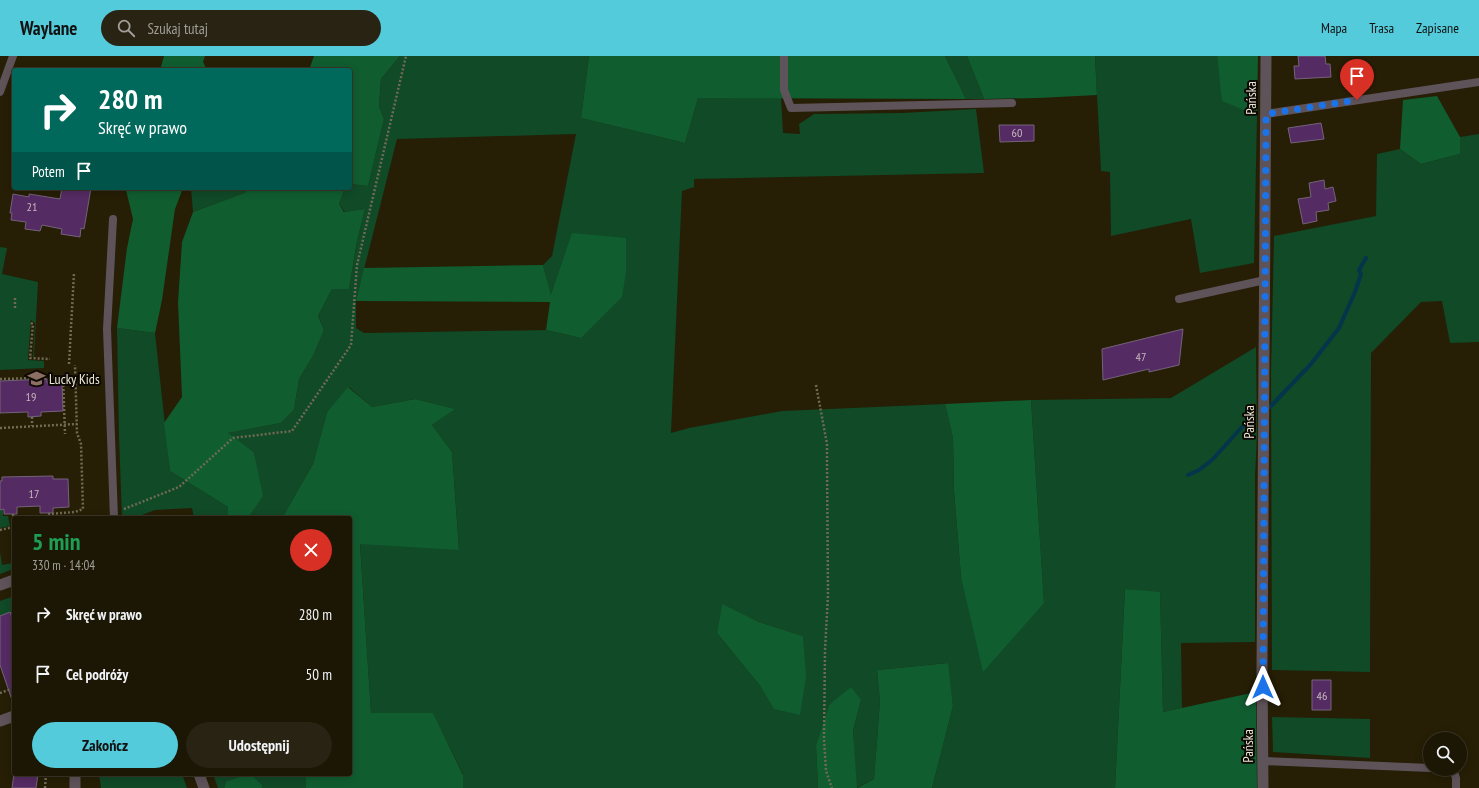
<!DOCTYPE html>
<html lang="pl">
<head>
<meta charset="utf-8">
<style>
  body { margin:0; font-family:"PT Sans Narrow",sans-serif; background:#292313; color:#f1f3f6; height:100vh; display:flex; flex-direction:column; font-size:15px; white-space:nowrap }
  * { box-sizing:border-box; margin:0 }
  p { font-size:13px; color:#a09f9a }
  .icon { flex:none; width:22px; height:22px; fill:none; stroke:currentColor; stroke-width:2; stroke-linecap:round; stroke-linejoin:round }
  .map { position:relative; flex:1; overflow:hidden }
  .details { position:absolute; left:12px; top:460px; width:340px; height:260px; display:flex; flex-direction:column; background:#1c1604; border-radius:4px; box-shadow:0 2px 10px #0003,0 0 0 1px #3a3526 }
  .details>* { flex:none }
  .banner { position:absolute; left:12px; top:12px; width:340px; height:122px; border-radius:4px; box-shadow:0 2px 10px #0003,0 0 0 1px #3a3526; background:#00695c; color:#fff; overflow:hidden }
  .controls { position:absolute; left:1423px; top:676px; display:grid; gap:8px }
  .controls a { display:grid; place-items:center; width:44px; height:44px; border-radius:50%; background:#1c1604; box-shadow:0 2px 10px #0003,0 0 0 1px #3a3526; font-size:20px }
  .pin { position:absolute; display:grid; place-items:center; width:34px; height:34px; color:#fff; margin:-41px -17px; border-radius:50% 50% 50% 0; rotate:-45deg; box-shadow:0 0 4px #0007 }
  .pin .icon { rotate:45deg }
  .me { position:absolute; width:44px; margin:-22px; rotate:0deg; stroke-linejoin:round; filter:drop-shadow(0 0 3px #0008) }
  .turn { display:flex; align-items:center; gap:14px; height:84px; padding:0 20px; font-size:18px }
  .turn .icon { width:52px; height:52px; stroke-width:2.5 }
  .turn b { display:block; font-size:28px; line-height:34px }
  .then { display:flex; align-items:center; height:38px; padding:0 20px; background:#0003; gap:8px; font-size:15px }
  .round { display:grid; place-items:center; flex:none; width:42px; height:42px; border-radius:21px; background:#292313 }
  .head { display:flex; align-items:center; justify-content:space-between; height:68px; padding:0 20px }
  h1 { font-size:24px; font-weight:800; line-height:30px; color:#1e9e55 }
  .action { display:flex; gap:8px; margin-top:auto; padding:8px 20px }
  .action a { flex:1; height:46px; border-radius:24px; background:#53cbda; color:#111; font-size:16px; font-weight:800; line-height:46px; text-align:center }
  .action a+a { background:#292313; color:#f1f3f6 }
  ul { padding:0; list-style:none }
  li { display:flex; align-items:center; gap:12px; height:60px; padding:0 20px }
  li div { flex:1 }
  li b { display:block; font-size:15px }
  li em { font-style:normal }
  header { display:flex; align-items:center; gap:24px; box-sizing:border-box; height:56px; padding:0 20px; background:#53cbda; color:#111 }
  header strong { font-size:19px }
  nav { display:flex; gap:22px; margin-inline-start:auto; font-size:14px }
  .search { width:280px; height:36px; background:#292313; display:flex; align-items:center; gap:10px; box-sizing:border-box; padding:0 14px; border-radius:22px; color:#a09f9a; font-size:15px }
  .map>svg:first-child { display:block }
  .green { fill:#104a27; fill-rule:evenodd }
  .forest { fill:#105d30 }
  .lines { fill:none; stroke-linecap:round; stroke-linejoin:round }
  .stream { stroke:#03364b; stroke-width:4 }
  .building { fill:#552b63; stroke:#74637a }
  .path { stroke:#716a55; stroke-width:2.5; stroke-dasharray:2 2; stroke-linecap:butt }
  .service { stroke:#5f535a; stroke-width:8 }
  .minor { stroke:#5f535a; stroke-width:11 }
  .route { stroke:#1a73e8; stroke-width:7; stroke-dasharray:0 12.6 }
  .labels { text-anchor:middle; stroke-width:4; stroke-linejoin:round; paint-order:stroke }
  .number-label { font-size:12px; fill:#c6b8bb }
  .street-label { font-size:14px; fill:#ece7d8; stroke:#0c0802 }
  .poi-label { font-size:14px; fill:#ece7d8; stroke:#0c0802; text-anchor:start }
</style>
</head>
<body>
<header>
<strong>Waylane</strong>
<div class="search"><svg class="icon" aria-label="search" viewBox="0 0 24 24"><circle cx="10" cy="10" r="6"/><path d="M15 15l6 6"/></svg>Szukaj tutaj</div>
<nav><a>Mapa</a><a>Trasa</a><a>Zapisane</a></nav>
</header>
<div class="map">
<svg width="1479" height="732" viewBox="0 0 1479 732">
  <rect width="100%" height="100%" fill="#261e05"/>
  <!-- green -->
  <path class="green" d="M400 0H589L581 62 685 87 698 42H781L783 77 800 78 799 68 814 58 902 57 976 53 984 117 694 123V131L682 135 671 377 689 372 782 355 945 348 953 382 954 435 961 521 1044 547 1031 344 1171 342 1256 291 1257 379 1255 421V586L1181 587 1182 652 1163 656 1160 537 1125 533 1115 732H932L953 650 947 607 877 614 880 645 874 723 856 732 853 675 861 644 829 649 816 689 818 732H463V718L433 658H371L360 487 459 493 452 396 432 369 454 353 415 343 372 351 349 331 327 356 313 408 282 462H248L262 440 254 396 227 377 281 367 294 354 299 323 313 300 324 274 318 260 332 233H349L357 185 365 153 345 156 339 148 345 132H350V128L368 130 384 63 379 50 381 23ZM576 78 552 200 543 209 551 240 581 282 546 274 364 277 356 272V245L397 83ZM722 549 759 566 803 580 761 631 717 577Z
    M945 0H967L984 43H966Z
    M1095 0H1217L1223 45 1257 60 1254 207 1200 217 1191 163 1111 180 1110 116 1101 115Z
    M1479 78V286L1450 287 1442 245 1421 246 1371 297 1370 616 1272 614 1271 317 1274 180 1376 160 1377 98 1400 93 1421 108 1460 98V81Z
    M191 132H251L244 137 193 156Z
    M0 191 7 192 2 218 38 226 34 301H33L35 267 31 264 28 304 44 305V312L0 314Z
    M117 272 155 277 170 415 228 451V462H194L192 452 155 454 134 462H122L119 380Z
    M0 454H3V460H8L10 470 0 472Z
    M0 496 2 509 13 507V513L0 518Z
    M14 540V572L11 566 14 565 10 556 0 560V545Z
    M1272 661 1370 663V702L1273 696Z
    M99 718H182L187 732H101Z
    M213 718H249L226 725 224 732H218Z
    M251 718H303L306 720V732H262V729Z"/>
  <!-- forest -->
  <path class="forest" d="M164 0H205L203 6 207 14H160Z
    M314 0H400L381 23 379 50 384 63 368 130 350 128V14H309Z
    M589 0H945L966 43 698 42 685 87 581 62Z
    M967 0H1095L1097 39 1038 42 984 43Z
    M1217 0H1258L1257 60 1222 45Z
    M1437 40 1460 81V98L1421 108 1400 93 1403 44Z
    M127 132H183L175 153 162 244 155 277 117 272 127 192 133 163 126 134Z
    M251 132H345L339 148 344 156 365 153 357 185 349 233H332L318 260 324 274 313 300 299 323 294 354 281 367 228 377 254 396 263 440 248 462H228V451L170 415 164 367 182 341 178 246 182 186 193 156 244 137Z
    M572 177 626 182V216L622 241 581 282 546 274 550 246 356 245 364 212 543 209 551 239Z
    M348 331 372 351 415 343 455 353 432 369 452 396 459 494 360 488 371 657H433L463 719V732H306V720L303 718H350V462H282L313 408 327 356Z
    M1031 344 1044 547 983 616 961 521 954 435 953 382 945 348Z
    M1125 533 1160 536 1163 656 1256 636 1257 732H1115Z
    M722 548 759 566 803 580 806 621 800 659 774 653 761 631 717 577Z
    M948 607 953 650 932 732H818L816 689 829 649 851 631 861 644 853 675 857 732 874 723 880 645 877 614Z
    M249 718H251L262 729V732H224L226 725Z"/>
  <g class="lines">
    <!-- stream -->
    <path class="stream" d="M1270 351 1311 308 1339 272 1355 236 1361 218 1359 214 1366 202
      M1188 419 1199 414 1212 404 1253 359"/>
  </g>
  <!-- building -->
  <path class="building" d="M1298 0H1325L1326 8H1330L1331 21 1295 23 1294 10H1299Z
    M1321 67 1324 83 1291 87 1288 72Z
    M999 69H1034V85L1000 86Z
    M1324 124 1325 133 1333 131 1336 145 1328 147 1329 154 1316 156 1317 165 1303 168 1298 143 1311 141 1309 127Z
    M62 132H91L84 173 81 172 80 181 61 178 62 173 42 169 40 175 25 173 26 166 11 164 12 157H10L13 138 29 141V138L60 143Z
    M1183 273 1179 309 1149 316V313L1103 324 1102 293Z
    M47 323V327L62 326 63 355 41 356V360L28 361V356L0 357V325Z
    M53 420V423H68L69 451 53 452V457H40V450L17 451V458H4V453L0 454V425H2V421Z
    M10 556 14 566V644H12L0 609V560Z
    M1312 624H1331V654H1312Z
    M14 718H38L36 732H12Z"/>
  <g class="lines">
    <!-- path -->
    <path class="path" d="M15 252V241
      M31 267 33 268 30 302 50 303
      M69 308 74 217
      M63 321 65 378
      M0 323 75 321
      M816 329 827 388V406L828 539 825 594 824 682 826 715 832 732
      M32 361V370
      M0 372 77 368
      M124 453 179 431 233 382 292 375 351 289 357 209 406 0
      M13 458 14 479
      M48 458 75 456 83 453 81 388 77 377 75 309
      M62 462 75 460
      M0 474 13 471
      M0 637 14 632
      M45 732 46 718"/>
    <!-- service -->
    <path class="service" d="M784 0V34L791 52 1012 47
      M0 36 13 0
      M1266 58 1479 26
      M113 163 107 273 114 462
      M1179 243 1265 224
      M1263 705 1430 712
      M1453 713 1456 722V732"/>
    <!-- minor -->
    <path class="minor" d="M0 529 14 524
      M0 665 14 660
      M199 718 204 732
      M75 732V718
      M1263 732 1262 616 1266 0"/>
  </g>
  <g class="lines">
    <!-- route -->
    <path class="route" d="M1263 631 1266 58 1357 44"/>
  </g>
  <!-- icons -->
  <defs>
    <symbol id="school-bare" viewBox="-9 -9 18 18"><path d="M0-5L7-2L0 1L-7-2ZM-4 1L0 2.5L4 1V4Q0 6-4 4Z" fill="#8d6e63" stroke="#0c0802" stroke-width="2.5" paint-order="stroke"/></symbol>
  </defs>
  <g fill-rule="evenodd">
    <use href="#school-bare" x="24" y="310" width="25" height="25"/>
  </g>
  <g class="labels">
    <!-- number labels -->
    <g class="number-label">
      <text x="1017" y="81">60</text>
      <text x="32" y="155">21</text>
      <text x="1141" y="305">47</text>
      <text x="31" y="345">19</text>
      <text x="34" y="442">17</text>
      <text x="1322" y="644">46</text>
    </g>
    <!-- street labels -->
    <g class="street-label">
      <text transform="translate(1251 42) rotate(-90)" y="5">Pańska</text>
      <text transform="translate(1249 366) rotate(-90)" y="5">Pańska</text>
      <text transform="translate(1248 690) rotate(-90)" y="5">Pańska</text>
    </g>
    <!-- poi labels -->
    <g class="poi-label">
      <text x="49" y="328">Lucky Kids</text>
    </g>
  </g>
</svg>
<div class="controls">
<a><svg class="icon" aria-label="search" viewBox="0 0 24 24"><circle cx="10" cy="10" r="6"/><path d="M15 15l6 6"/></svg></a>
</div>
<div class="pin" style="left:1357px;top:44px;background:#d93025"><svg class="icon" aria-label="arrive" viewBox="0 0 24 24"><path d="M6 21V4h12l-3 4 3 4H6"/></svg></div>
<svg class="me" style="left:1263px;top:631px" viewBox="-20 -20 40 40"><path d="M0-17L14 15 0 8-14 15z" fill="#1a73e8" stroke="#fff" stroke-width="4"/></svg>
<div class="banner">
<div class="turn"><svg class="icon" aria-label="right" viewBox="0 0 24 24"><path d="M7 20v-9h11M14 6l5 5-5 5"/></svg><div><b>280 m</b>Skręć w prawo</div></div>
<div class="then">Potem<svg class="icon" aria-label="arrive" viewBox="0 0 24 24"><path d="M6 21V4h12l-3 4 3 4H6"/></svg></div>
</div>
<section class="details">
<div class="head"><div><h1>5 min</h1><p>330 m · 14:04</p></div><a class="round" style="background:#d93025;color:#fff"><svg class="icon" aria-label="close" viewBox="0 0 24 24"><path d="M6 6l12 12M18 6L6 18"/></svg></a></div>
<ul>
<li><svg class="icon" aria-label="right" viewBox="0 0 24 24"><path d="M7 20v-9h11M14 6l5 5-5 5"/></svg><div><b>Skręć w prawo</b></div><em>280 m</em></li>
<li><svg class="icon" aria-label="arrive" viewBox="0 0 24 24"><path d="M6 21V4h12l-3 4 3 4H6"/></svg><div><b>Cel podróży</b></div><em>50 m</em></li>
</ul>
<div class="action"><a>Zakończ</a><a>Udostępnij</a></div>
</section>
</div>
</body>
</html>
